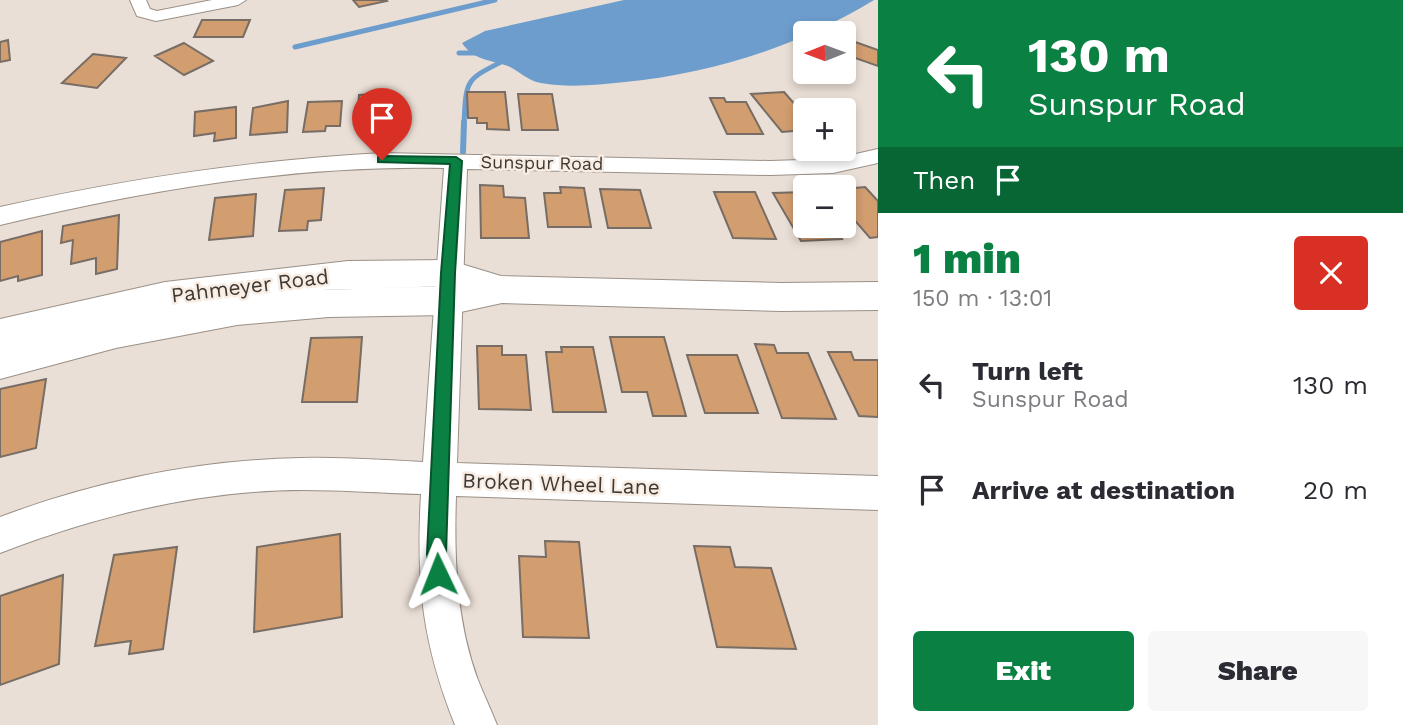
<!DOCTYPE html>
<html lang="en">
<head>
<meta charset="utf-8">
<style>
  body { margin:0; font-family:"Work Sans",sans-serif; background:#f7f7f7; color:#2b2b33; height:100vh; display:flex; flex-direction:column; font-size:26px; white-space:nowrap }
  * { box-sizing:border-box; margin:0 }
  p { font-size:23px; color:#7c7c81 }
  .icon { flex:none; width:38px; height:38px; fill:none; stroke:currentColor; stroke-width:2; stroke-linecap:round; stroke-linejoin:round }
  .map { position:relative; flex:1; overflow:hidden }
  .details { display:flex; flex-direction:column; background:#fff; width:525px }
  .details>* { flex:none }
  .hud { background:#0b8043; color:#fff; overflow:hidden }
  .needle { width:46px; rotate:269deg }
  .controls { position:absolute; left:793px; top:21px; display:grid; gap:14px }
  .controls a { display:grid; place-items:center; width:63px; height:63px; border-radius:7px; background:#fff; box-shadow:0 4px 10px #0003; font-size:35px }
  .pin { position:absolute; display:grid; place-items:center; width:60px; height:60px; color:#fff; margin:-72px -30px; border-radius:50% 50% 50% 0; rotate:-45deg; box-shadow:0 0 7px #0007 }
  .pin .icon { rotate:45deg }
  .me { position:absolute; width:77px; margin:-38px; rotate:358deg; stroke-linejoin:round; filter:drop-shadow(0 0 5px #0008) }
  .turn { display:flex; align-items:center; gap:24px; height:147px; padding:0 35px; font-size:32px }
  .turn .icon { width:91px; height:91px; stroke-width:2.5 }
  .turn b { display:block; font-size:49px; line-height:60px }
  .then { display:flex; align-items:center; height:66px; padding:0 35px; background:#0003; gap:14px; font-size:26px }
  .round { display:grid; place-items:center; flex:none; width:74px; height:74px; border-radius:7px; background:#f7f7f7 }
  .overview { display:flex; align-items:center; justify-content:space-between; height:119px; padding:0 35px }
  h1 { font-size:42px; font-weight:800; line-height:52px; color:#0b8043 }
  .button { display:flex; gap:14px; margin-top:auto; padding:14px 35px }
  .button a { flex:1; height:80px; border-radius:7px; background:#0b8043; color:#fff; font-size:28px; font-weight:800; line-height:80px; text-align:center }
  .button a+a { background:#f7f7f7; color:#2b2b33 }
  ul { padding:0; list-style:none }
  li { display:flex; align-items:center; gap:21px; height:105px; padding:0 35px }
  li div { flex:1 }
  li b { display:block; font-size:26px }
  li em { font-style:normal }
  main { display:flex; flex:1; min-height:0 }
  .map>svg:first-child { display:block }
  .water { fill:#6d9dcd }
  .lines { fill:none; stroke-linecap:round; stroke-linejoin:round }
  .stream-far1 { stroke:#6d9dcd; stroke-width:5 }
  .stream { stroke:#6d9dcd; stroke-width:6 }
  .building { fill:#d29d6f; stroke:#776d65; stroke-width:2 }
  .street-casing { stroke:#9a9087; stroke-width:2 }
  .secondary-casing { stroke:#9a9087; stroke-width:2 }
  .street { fill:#fff; fill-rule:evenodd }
  .secondary { fill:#fff; fill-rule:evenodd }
  .route { fill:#0b8043; stroke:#07532c; stroke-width:2 }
  .labels { text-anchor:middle; stroke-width:5; stroke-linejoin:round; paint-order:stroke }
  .far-street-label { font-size:18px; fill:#3d3935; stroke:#f8ece3 }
  .street-label { font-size:21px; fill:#3d3935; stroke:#f8ece3 }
</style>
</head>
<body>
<main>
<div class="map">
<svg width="878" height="725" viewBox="0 0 878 725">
  <rect width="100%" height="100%" fill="#eadfd6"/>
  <!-- water -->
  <path class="water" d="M624 0H874C798 46 715 73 625 82 598 85 568 88 541 83 528 81 519 71 508 66 491 60 473 60 462 43L485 31Z"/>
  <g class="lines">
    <!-- stream-far1 -->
    <path class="stream-far1" d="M295 47 495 0
      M459 53H481
      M464 124C466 77 466 80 507 59"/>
    <!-- stream -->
    <path class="stream" d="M463 152 464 122"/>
  </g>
  <!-- building -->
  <path class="building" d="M353 0H386L387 1 359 7Z
    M202 20H250L243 37H194Z
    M844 38 878 50V66L844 54Z
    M8 40 10 60 0 62V42Z
    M184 43 213 61 184 75 155 56Z
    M93 54 126 58 97 88 62 83Z
    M467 92H505L509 130 487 129V123H477V118H468Z
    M784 92 805 116V130L782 132 751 94Z
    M371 94V99L393 98V128H376V124H357L359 95Z
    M518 94H552L558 130H522Z
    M710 98H724L726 102H746L763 134H727Z
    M288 101 287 132 250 135 253 108Z
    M342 101 340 126H326L325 131 303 132 308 102Z
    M236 107V138L214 141 215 133 194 136 195 112Z
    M480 185 503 186 504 197 525 198 529 238H481Z
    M560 187 584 188 591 227H548L544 193H561Z
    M865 187 878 201V237L870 238 844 208V189Z
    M324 188 321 220 308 221 307 230 279 231 285 190Z
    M600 189 640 190 651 228H608Z
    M714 192H755L776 239 733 238Z
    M805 192V226H834L842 239 801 241 773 193Z
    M256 194 253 236 209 240 215 198Z
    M119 215 117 269 96 274V258L71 264 73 240 61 243 63 226Z
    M42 231V275L18 281V276L0 281V242Z
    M362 337 357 402H302L311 338Z
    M610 337H664L686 416H653L647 392H622Z
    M755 344 774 345 777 353H808L836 419 782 418Z
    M477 346H502V355H526L531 410 479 409Z
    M561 347H593L606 412H553L546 352H562Z
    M828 352H851L854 360H878V417L859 416Z
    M687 355H737L758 413H705Z
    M46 379 36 448 0 457V389Z
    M340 534 342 617 254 632 257 547Z
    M545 541 579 542 589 638 523 637 519 556 546 557Z
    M694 546 730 547 735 567 771 568 796 649 717 647Z
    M177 547 163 649 129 654 131 641 95 646 114 555Z
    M63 575 59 664 0 685V596Z"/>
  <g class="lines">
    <defs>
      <path id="street" d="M130 0H146L150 9 157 11 212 0H246L238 5 156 21 137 16Z
        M878 149V163L833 173 770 175 467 169 457 463 878 476V510L456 496C454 557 456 621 478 680 484 695 491 710 497 725H455C422 642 416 583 421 494 382 493 343 490 303 490 200 490 96 516 0 553V517C96 481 198 460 301 458 342 457 383 460 423 462L444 168C294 165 146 190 0 225V207C126 179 253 160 382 153L770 161 833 159Z"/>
      <path id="secondary" d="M448 260 501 276 781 283 878 282V310L781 311 502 303 447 315 329 317 237 325 116 348 0 379V319L165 282 348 261ZM448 286H450L321 290Z"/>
    </defs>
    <!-- street casing -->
    <use href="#street" class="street-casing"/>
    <!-- secondary casing -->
    <use href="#secondary" class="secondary-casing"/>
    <!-- street -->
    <use href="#street" class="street"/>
    <!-- secondary -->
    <use href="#secondary" class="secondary"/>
  </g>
  <!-- route -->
  <path class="route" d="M382 156 456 157 462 161 455 273 446 554 448 574 445 581 438 584 431 581 427 554 441 273 450 164 378 162V157Z"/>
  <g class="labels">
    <!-- far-street labels -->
    <g class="far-street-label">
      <text transform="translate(542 163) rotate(1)" y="6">Sunspur Road</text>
    </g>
    <!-- street labels -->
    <g class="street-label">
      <text transform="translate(250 286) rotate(-7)" y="7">Pahmeyer Road</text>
      <text transform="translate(561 484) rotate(2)" y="7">Broken Wheel Lane</text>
    </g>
  </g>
</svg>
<div class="controls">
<a><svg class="needle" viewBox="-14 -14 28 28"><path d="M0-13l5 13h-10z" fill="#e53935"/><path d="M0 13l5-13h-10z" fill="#7c7c81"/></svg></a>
<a>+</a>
<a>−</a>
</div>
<div class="pin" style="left:382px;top:160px;background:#d93025"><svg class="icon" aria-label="arrive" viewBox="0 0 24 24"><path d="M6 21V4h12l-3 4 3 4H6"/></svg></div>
<svg class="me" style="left:438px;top:574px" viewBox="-20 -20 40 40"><path d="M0-17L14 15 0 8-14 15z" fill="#0b8043" stroke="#fff" stroke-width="4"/></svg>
</div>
<section class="details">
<div class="hud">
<div class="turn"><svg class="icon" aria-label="left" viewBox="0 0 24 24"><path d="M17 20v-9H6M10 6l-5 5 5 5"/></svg><div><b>130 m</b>Sunspur Road</div></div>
<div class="then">Then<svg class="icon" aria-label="arrive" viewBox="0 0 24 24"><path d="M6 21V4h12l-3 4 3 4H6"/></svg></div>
</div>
<div class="overview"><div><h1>1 min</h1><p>150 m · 13:01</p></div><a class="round" style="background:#d93025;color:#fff"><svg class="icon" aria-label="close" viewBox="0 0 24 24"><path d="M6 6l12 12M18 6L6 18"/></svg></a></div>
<ul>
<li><svg class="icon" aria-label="left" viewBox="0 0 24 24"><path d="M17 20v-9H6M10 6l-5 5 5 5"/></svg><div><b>Turn left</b><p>Sunspur Road</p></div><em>130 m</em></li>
<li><svg class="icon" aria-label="arrive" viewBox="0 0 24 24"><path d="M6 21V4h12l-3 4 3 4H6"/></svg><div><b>Arrive at destination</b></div><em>20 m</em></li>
</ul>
<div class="button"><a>Exit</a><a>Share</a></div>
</section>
</main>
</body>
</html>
